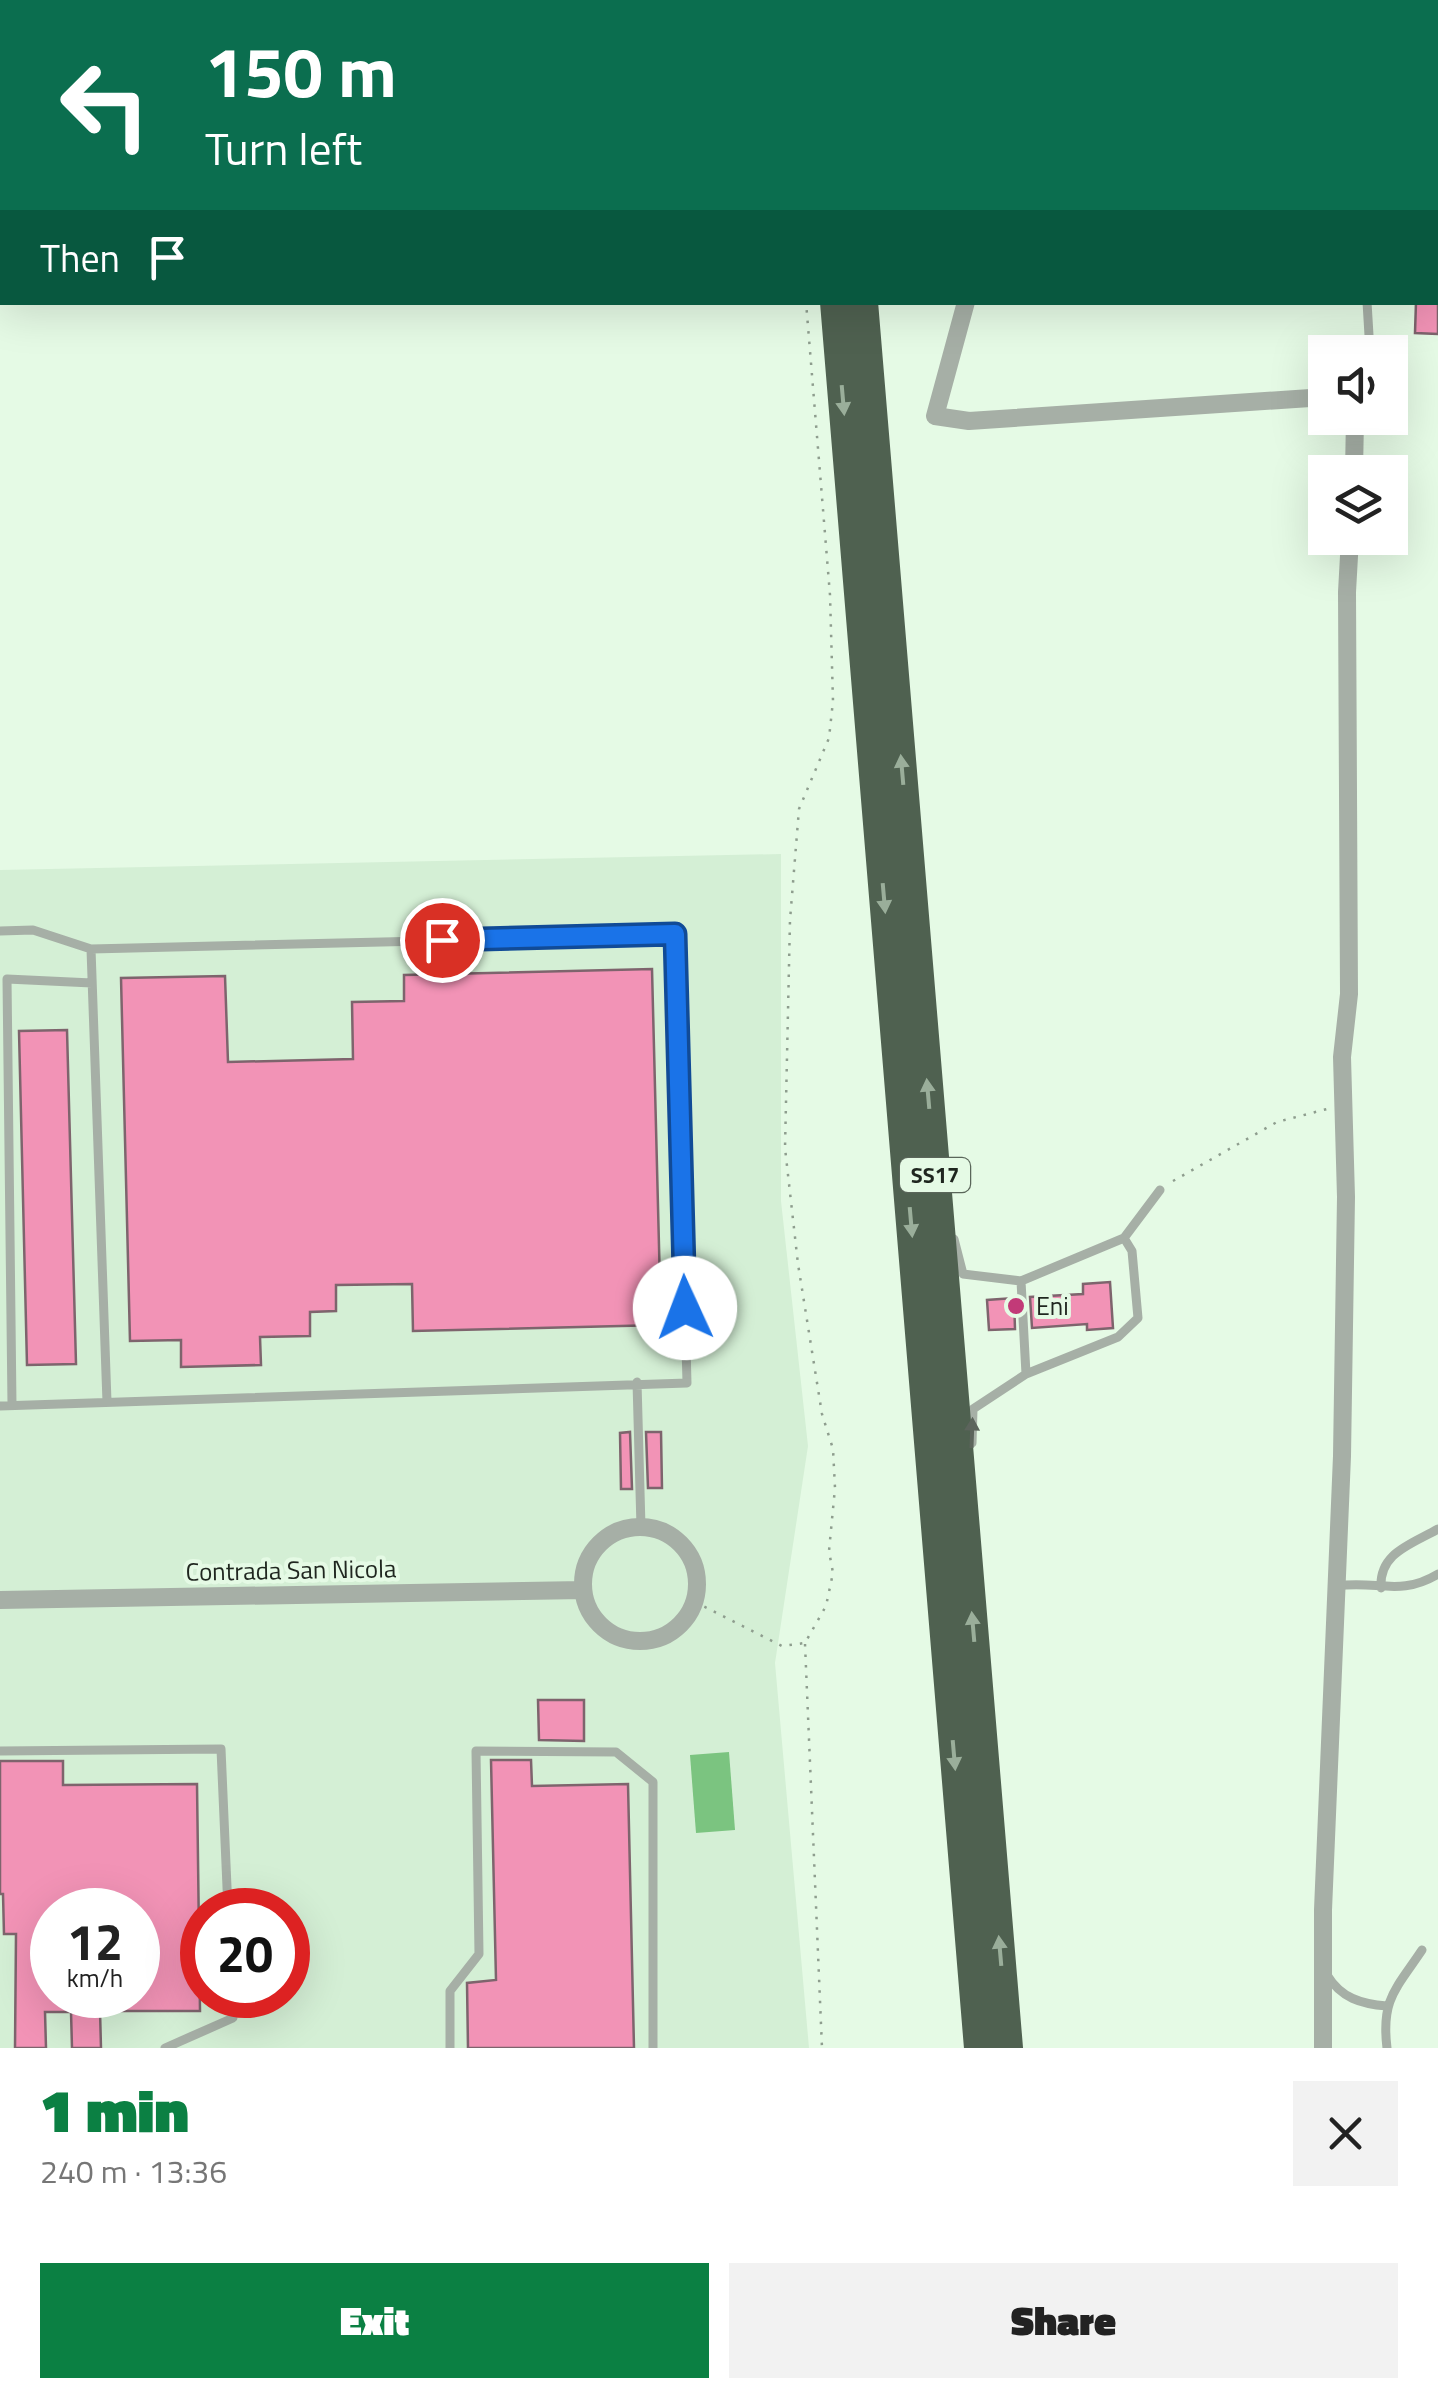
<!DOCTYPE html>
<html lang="en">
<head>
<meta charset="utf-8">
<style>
  body { margin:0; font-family:"Titillium Web",sans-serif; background:#f2f2f2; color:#222; height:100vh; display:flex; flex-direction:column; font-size:38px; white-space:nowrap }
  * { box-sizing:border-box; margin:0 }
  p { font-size:32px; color:#767676 }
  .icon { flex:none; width:55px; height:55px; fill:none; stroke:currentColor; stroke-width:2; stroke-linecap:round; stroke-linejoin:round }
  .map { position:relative; height:2048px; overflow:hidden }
  .side { display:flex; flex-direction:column; background:#fff; flex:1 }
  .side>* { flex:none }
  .guide { position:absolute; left:0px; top:0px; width:1440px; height:305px; box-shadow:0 10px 40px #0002; background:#0b6e4f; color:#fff; overflow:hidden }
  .buttons { position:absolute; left:1308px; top:335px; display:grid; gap:20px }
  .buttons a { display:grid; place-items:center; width:100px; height:100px; border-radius:0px; background:#fff; box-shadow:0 10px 40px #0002; font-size:50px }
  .speed { position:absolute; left:30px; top:1888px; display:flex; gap:20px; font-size:50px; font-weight:700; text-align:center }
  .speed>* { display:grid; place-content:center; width:130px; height:130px; border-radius:50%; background:#fff; box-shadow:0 10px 40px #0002; line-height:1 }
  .speed small { font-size:25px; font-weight:400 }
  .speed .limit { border:15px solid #d22; background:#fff; color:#111 }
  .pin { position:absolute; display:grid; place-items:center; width:85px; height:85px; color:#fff; margin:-42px; border:5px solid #fff; border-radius:50%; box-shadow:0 2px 10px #0007 }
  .me { position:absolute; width:110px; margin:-55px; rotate:358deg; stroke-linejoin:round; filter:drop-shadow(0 0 8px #0008) }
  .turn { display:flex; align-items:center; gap:35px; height:210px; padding:0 40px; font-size:45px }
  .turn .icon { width:130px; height:130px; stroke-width:2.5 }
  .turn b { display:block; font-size:70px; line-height:85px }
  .then { display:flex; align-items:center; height:95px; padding:0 40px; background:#0003; gap:20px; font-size:38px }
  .round { display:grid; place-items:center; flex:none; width:105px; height:105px; border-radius:0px; background:#f2f2f2 }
  .headline { display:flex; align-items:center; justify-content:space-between; height:170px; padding:0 40px }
  h1 { font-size:60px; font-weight:800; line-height:75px; color:#0b8043 }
  .button { display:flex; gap:20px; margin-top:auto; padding:20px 40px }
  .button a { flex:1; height:115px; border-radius:0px; background:#0b8043; color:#fff; font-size:40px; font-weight:800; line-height:115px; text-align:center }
  .button a+a { background:#f2f2f2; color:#222 }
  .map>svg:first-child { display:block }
  .built { fill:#d4efd5; fill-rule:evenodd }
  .water { fill:#7bc480 }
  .building { fill:#f293b6; stroke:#7e646d; stroke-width:2.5; fill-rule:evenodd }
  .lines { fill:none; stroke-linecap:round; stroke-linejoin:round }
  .path { stroke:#8e9d8e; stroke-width:2.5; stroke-dasharray:2.5 8; stroke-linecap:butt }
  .lane { stroke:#a6afa6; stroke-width:9 }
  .street { stroke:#a6afa6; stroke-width:18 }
  .highway { stroke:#4f6150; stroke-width:30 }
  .oneway { fill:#9aae9a }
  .oneway2 { fill:#5c645c }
  .route-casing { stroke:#114b97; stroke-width:25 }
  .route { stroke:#1a73e8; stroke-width:18 }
  .poi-dot { fill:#c23a78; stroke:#e5fae5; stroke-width:4 }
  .labels { text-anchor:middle; stroke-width:8; stroke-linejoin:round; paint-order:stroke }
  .shield { fill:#e5fae5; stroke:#5a665a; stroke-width:2.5 }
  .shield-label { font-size:22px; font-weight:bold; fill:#1f261f }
  .poi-label { font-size:25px; fill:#1f261f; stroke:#e5fae5; text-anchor:start }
  .street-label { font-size:25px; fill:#1f261f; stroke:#e5fae5 }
</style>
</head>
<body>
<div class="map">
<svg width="1438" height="2048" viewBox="0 0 1438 2048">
  <rect width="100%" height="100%" fill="#e5fae5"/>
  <!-- built -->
  <path class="built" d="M0 0H209L2 2 0 267Z
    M781 854V1201L808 1446 775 1663 809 2048H0V870ZM52 1910H138V1995H52ZM202 1910H288V1995H202Z"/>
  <!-- water -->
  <path class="water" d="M729 1752 735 1830 696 1833 690 1755Z"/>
  <!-- building -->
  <path class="building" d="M1416 302H1438V334L1415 333Z
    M652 969 661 1325 413 1331 412 1284 336 1285V1311L310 1312V1336L260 1337 261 1365 181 1367V1340L130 1341 121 978 225 976 228 1062 353 1059 352 1002 404 1001V975Z
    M67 1030 76 1364 27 1365 19 1031Z
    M1110 1282 1113 1328 1087 1330V1324L1032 1328 1030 1297 1083 1294V1284Z
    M1014 1298 1015 1329 989 1330 987 1300Z
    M630 1432 632 1489H621L620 1433Z
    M646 1432H661L662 1488H648Z
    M538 1700H584V1741L539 1740Z
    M491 1760H531L532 1786 628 1784 634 2048H468L467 1983 496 1980Z
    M0 1761H63V1785L197 1784 200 2011H100L101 2048H72L71 2012H45L46 2048H15L16 1934H4L3 1894H0ZM52 1910H138V1995H52Z"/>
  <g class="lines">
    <!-- path -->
    <path class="path" d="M333 0 336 2
      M774 0V2
      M1173 1181 1277 1122 1327 1109
      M695 1602 782 1646 805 1643 826 1606 833 1573 829 1551 835 1488 833 1449 822 1414 798 1264 785 1148 790 920 799 809 829 738 833 701 830 595 806 302
      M805 1644 822 2048"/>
    <!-- lane -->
    <path class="lane" d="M188 0V2
      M0 18 2 31
      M1367 302 1370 352
      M0 931 33 930 91 949
      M1124 1238 1160 1190
      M954 1239 963 1274 1021 1281 1026 1374 973 1409 972 1443
      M1021 1281 1124 1238 1132 1251 1138 1318 1118 1337 1026 1374
      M637 1382 641 1527
      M12 1405 7 979 92 983
      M0 1406 687 1383 675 935 91 949 107 1402
      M1337 1586C1377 1580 1400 1597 1438 1574
      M1381 1588C1379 1553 1410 1545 1438 1529
      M0 1751 221 1749 228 1910
      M1327 1975C1341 1998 1361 2004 1387 2006
      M165 2048 233 2018 232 1995
      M450 2048V1991L479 1954 476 1751 616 1752 653 1782V2048
      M1387 2048C1381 1999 1396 1989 1422 1950"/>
    <!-- street -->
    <path class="street" d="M1067 0V2
      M966 302 935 416 969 421 1325 397
      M1354 472 1355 418
      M583 1584a57 57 0 1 1 114 0a57 57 0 1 1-114 0Z
      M0 1600 583 1590
      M1323 2048V1910L1342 1456 1346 1197 1342 1057 1349 994 1347 592 1350 538"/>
    <!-- highway -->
    <path class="highway" d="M806 0V2
      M838 0V2
      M835 302 979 2048
      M863 302 1008 2048"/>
  </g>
  <!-- one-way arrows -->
  <defs><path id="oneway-solid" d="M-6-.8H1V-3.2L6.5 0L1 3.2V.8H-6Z" transform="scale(2.5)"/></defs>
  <g class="oneway">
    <use href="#oneway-solid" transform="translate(843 400) rotate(85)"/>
    <use href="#oneway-solid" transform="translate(902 770) rotate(-95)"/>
    <use href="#oneway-solid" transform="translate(884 898) rotate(85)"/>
    <use href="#oneway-solid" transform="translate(928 1094) rotate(-95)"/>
    <use href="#oneway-solid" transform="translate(911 1222) rotate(85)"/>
    <use href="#oneway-solid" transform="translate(973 1627) rotate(-95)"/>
    <use href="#oneway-solid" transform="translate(954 1755) rotate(85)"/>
    <use href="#oneway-solid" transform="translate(1000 1951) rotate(-95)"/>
  </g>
  <use class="oneway2" href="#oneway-solid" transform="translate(972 1433) rotate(-88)"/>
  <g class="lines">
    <defs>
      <path id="route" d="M442 940 675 934 685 1308"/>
    </defs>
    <!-- route casing -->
    <use href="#route" class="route-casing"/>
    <!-- route -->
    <use href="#route" class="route"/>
  </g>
  <!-- markers -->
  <circle class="poi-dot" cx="1016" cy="1306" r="10"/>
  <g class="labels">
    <!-- shield labels -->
    <rect class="shield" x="900" y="1158" width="70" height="34" rx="8"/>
    <g class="shield-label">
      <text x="935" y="1183">SS17</text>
    </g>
    <!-- poi labels -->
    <g class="poi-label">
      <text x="1036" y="1315">Eni</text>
    </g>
    <!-- street labels -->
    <g class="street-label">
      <text transform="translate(291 1570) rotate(-1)" y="9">Contrada San Nicola</text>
    </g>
  </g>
</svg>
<div class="buttons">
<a><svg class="icon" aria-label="sound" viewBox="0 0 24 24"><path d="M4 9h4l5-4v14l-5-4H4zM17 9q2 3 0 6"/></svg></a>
<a><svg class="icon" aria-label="layers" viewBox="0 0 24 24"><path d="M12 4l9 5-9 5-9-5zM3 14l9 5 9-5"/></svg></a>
</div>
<div class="speed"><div>12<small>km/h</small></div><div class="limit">20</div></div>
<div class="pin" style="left:442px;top:940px;background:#d93025"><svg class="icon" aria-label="arrive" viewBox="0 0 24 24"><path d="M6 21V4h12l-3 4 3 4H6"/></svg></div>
<svg class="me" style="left:685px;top:1308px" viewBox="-20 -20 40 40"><circle r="19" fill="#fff"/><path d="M0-13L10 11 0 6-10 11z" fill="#1a73e8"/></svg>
<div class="guide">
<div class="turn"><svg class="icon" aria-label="left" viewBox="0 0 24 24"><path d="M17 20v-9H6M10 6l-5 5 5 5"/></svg><div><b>150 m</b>Turn left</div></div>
<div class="then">Then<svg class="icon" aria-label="arrive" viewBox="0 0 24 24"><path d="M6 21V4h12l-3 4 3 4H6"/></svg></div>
</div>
</div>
<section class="side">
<div class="headline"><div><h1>1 min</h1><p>240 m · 13:36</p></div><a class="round"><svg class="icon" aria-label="close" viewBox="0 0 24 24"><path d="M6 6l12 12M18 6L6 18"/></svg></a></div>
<div class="button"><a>Exit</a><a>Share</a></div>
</section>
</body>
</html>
